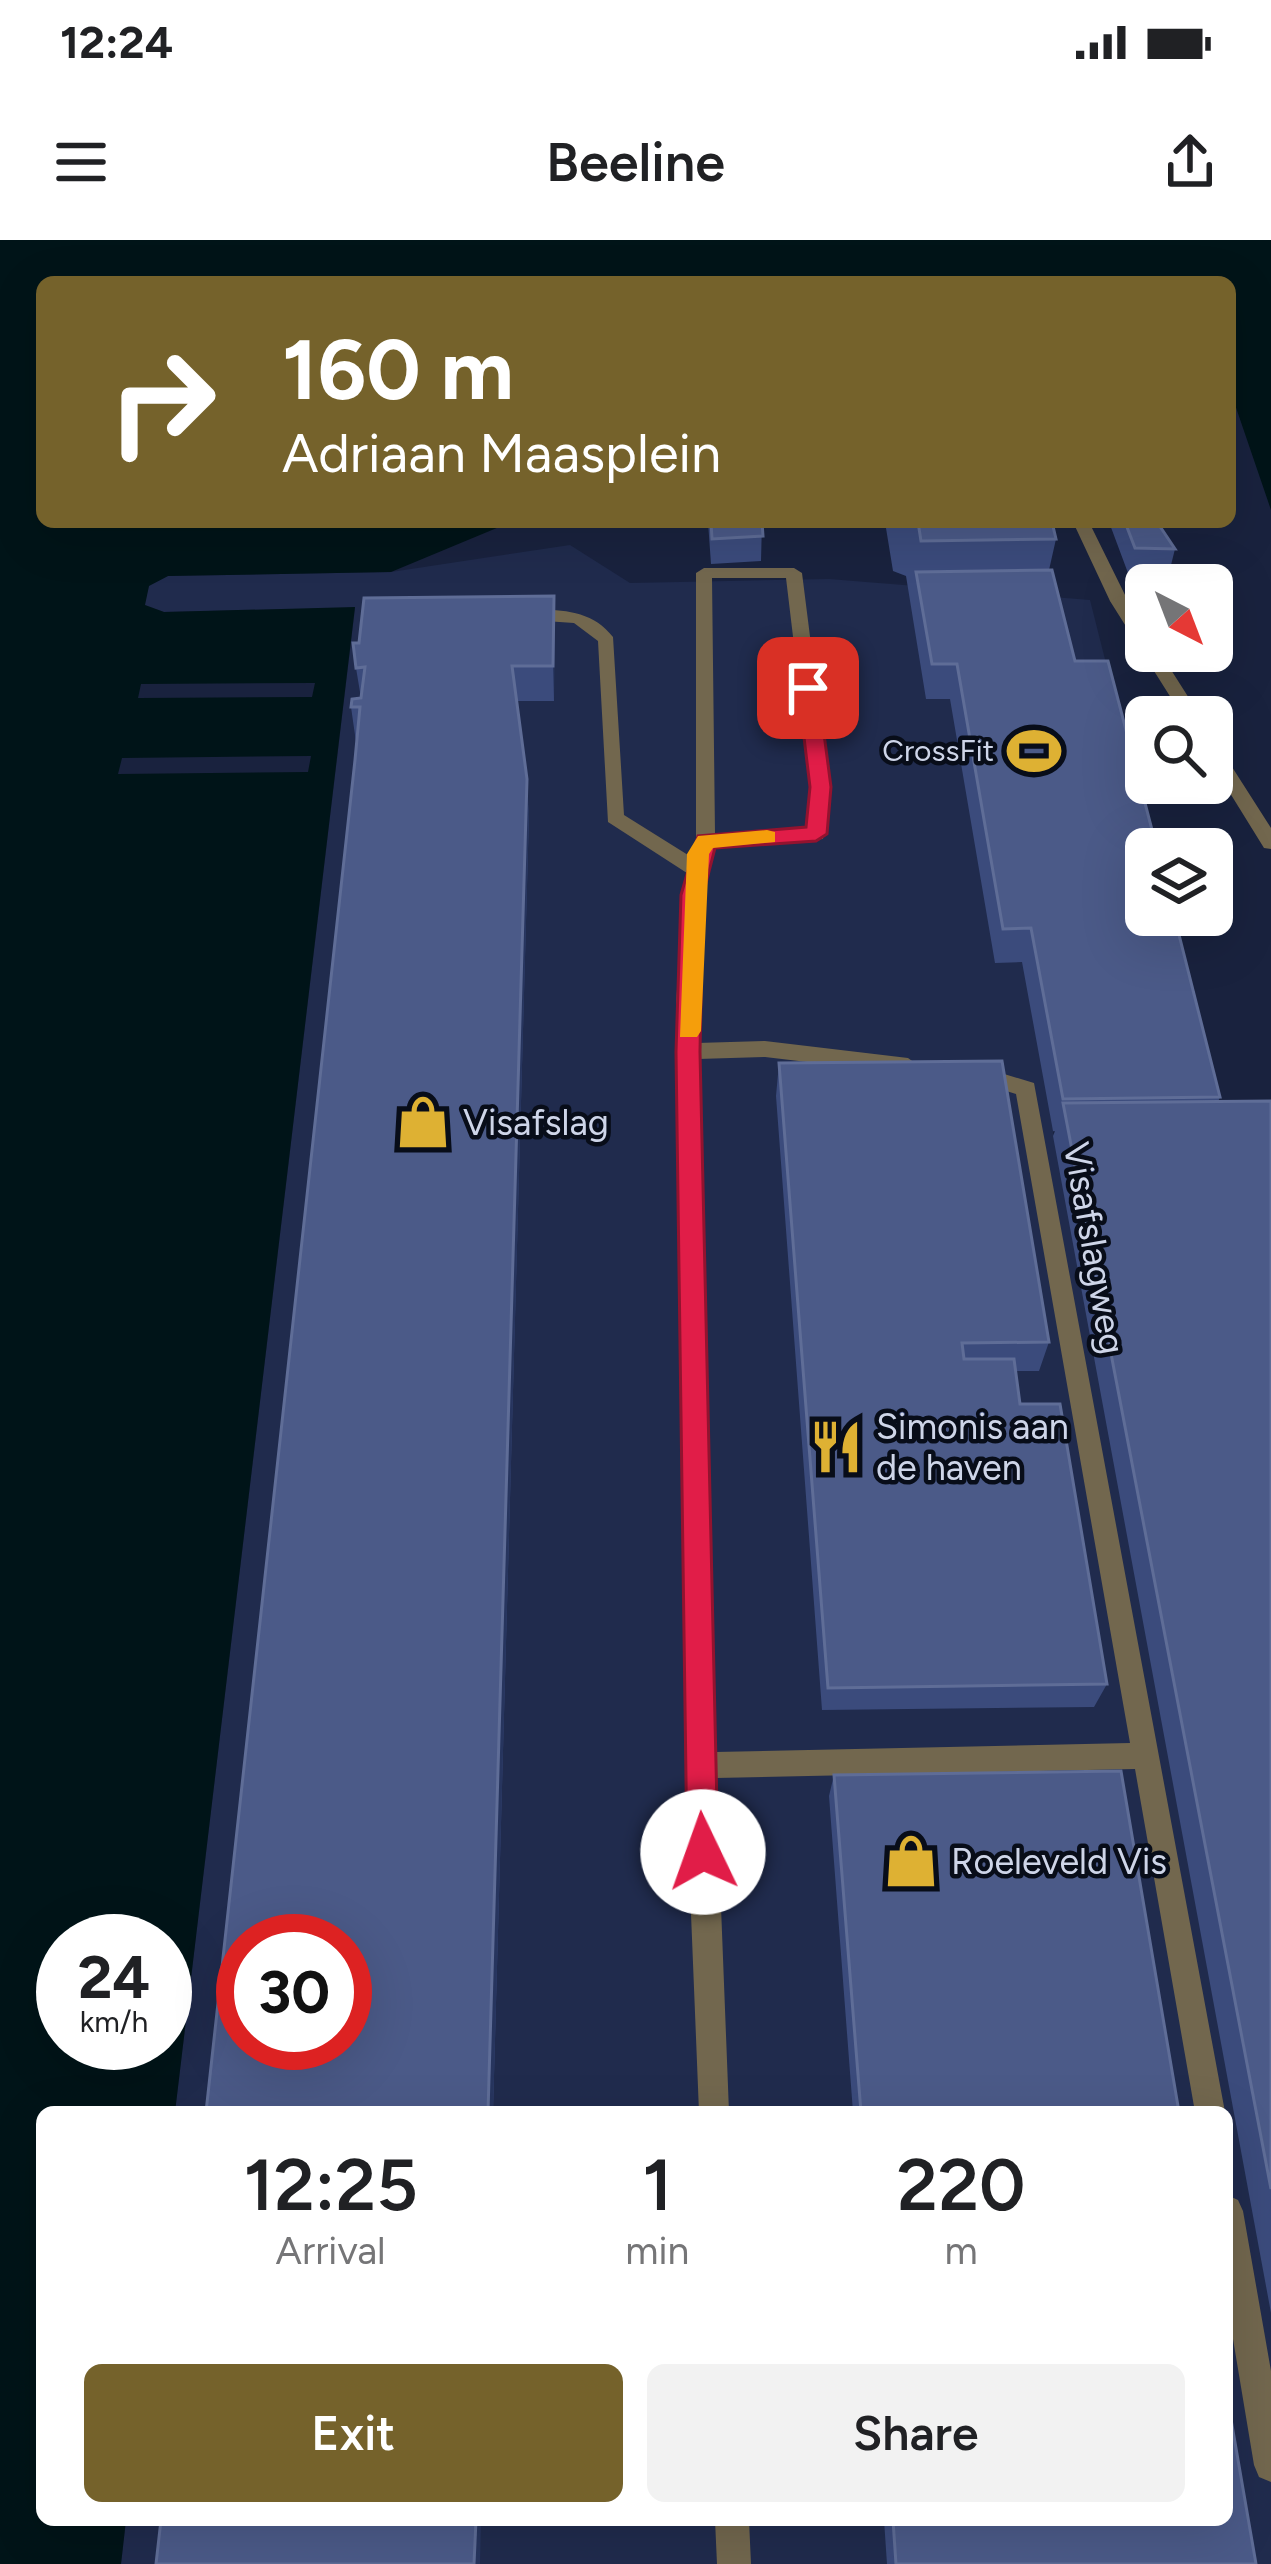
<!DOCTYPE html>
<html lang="en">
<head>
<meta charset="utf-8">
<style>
  body { margin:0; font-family:Figtree,sans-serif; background:#f2f2f2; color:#202124; height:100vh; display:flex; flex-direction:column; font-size:45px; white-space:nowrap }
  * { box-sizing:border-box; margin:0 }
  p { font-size:39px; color:#757577 }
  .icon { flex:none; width:66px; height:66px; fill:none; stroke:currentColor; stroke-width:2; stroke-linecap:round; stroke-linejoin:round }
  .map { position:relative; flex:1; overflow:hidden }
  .panel { position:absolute; left:36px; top:1866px; width:1197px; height:420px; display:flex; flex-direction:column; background:#fff; border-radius:18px; box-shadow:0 12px 48px #0002 }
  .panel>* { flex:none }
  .top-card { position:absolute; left:36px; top:36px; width:1200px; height:252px; border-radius:18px; box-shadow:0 12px 48px #0002; background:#75622b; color:#fff; overflow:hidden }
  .needle { width:78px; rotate:138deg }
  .controls { position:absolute; left:1125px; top:324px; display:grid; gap:24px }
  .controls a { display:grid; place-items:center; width:108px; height:108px; border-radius:18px; background:#fff; box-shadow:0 12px 48px #0002; font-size:60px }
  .speed { position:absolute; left:36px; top:1674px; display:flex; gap:24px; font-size:60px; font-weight:700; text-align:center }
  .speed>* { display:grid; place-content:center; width:156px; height:156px; border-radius:50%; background:#fff; box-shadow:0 12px 48px #0002; line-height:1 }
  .speed small { font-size:30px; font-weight:400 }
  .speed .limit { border:18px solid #d22; background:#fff; color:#111 }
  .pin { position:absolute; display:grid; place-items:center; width:102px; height:102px; color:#fff; margin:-51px; border-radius:24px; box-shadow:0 6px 18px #0006 }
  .me { position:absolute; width:132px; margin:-66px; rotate:357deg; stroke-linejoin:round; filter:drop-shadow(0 0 9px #0008) }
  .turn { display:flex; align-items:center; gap:42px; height:252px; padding:0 48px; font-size:54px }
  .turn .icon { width:156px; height:156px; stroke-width:2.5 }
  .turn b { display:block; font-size:84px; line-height:102px }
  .eta { display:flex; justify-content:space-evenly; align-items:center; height:204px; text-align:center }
  .eta b { font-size:72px; font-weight:600; line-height:84px }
  .action { display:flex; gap:24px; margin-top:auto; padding:24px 48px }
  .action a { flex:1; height:138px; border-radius:18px; background:#75622b; color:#fff; font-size:48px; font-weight:600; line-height:138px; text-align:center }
  .action a+a { background:#f2f2f2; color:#202124 }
  .status { display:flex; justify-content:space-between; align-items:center; height:84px; padding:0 60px; background:#fff; direction:ltr }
  .status svg { height:33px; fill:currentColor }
  header { display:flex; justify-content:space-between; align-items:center; height:156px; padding:0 48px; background:#fff; font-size:54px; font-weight:600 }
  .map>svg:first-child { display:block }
  .built { fill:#202b4d; fill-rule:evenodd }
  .water { fill:#001418; fill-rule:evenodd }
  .pier { fill:#19223e }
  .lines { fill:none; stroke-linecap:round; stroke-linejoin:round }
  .service { fill:#72674e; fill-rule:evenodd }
  .minor { fill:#72674e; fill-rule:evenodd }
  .wall { fill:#3b4b7c }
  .shaded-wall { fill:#27355e }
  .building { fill:#4b5a88; stroke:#5f6d97; stroke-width:3; fill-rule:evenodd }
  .route { fill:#e11d48; stroke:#92132f; stroke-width:3 }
  .slow { fill:#f59e0b }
  .labels { text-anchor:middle; stroke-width:9; stroke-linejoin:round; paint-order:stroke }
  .far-poi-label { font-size:30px; fill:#ced5e8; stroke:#080d19; text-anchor:end }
  .poi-label { font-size:36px; fill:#ced5e8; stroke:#080d19; text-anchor:start }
  .street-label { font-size:36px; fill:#ced5e8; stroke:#080d19 }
</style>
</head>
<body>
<div class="status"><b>12:24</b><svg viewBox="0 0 49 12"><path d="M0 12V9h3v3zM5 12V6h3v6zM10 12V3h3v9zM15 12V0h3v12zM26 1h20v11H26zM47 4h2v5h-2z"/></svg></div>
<header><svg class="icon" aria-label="menu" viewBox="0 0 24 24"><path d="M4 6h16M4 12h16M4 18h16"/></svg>Beeline<svg class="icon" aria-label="share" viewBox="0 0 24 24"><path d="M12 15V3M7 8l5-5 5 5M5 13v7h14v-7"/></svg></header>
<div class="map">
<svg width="1271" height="2324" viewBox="0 0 1271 2324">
  <rect width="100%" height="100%" fill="#19223e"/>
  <!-- built -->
  <path class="built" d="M570 305 630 343 829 339 1090 360 1153 609H1146V675L1224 892H1053L1271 2065V2324H121L126 2280H1227V1872H175L355 368 164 372 144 365 149 345 168 336 391 332ZM243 1701H345V1803H243Z"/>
  <!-- water -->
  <path class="water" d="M0 0H1271V270L1230 150V42H42V282H511L391 332 168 336 149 346 145 365 164 372 355 367 175 1872H42V2280H126L121 2324H0ZM63 1701H165V1803H63Z"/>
  <!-- pier -->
  <path class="pier" d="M315 443 312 457 138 458 141 444Z
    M311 516 308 532 118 534 122 518Z"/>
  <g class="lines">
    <!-- service -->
    <path class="service" d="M1073 282H1089L1128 361 1125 365 1110 361Z
      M704 328H794L802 333 829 547 823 599 706 607 696 601V333ZM712 338H786L811 547 807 588 715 594Z
      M522 370C556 369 591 368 613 397L624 575 704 625V635H690L608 582 598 401 574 383 516 379 513 375Z"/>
    <!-- minor -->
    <path class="minor" d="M1119 356 1125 357 1146 390V411H1159L1201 477H1183L1110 361Z
      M1212 503 1218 505 1271 588V609L1264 608 1212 524Z
      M706 595 716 601 701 665 697 803 765 801 908 818 919 826 908 834 765 817 698 819 715 1512 1130 1503 1016 854 971 840 967 834 978 826 1034 843 1225 1872H1195L1135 1529 716 1538 729 1872H699L685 1525 676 762 687 627 696 601Z
      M1227 1955 1238 1960 1243 1971 1271 2131V2242L1259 2237 1254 2225 1227 2063Z
      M715 2280H749L751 2324H717Z"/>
  </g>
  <!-- wall -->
  <path class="wall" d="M708 282H762L761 321 711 324Z
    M885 282H1052L1056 299 1049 330 1075 421 1220 857 1218 862 1271 861V2073L1053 896 1055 891H1053L1022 722 995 723 950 459H926L906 336 893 331Z
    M1109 282H1157L1175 309 1169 333H1128Z
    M554 356V461H517L529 574 493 1872H206L355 520 356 502 351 467 361 458 356 428 359 403Z
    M779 823 1049 1102 1039 1131H1016L1020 1164 1107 1444 1094 1467 822 1470 776 856Z
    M834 1535 1179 1872H853L829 1556Z
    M884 2280H1227L1256 2324H887Z"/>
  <!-- shaded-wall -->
  <path class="shaded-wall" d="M554 356 555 391 554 461 553 426Z
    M527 539 529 574 493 1872H488Z
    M476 2280H481L480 2324H474Z"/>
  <!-- building -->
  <path class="building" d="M711 282H762L763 296 712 299Z
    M918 282H1052L1056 299 921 301Z
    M1125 282H1157L1175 309 1135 308Z
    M1052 330 1075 421H1108L1157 609H1146V675H1174L1220 857 1063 859 1031 688 1003 689 957 424H932L916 332Z
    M554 356 553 426H512L527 539 488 1872H206L355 520 360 467H351L352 459 361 458 365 427 356 428 353 403H359L364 358ZM243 1701H345V1803H243Z
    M1002 821 1049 1102 962 1103 964 1119H1014L1020 1164H1060L1107 1444 828 1448 779 823Z
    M1271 861V1949L1063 863Z
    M1121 1531 1179 1872H861L834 1535Z
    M1227 2156 1256 2324H896L893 2280H1227Z
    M161 2280H476L474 2324H156Z"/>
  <!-- route -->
  <path class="route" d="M808 441 818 448 831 547 827 594 816 601 715 608 703 655 700 812 718 1612 714 1623 703 1628 691 1623 687 1612 676 812 681 655 698 596 806 587 810 547 798 448Z"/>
  <!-- slow -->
  <path class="slow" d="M767 590 775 592V602L713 608 709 614 701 791 697 797H680L687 614 698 596Z"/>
  <!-- icons -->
  <defs>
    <symbol id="stadium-bare" viewBox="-9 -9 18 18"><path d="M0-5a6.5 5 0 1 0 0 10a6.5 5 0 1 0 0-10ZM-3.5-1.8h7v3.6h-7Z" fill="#deb133" stroke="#080d19" stroke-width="2.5" paint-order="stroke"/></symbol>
    <symbol id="shop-bare" viewBox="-9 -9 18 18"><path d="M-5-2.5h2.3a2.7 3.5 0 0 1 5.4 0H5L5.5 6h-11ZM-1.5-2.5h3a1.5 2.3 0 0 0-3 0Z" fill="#deb133" stroke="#080d19" stroke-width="2.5" paint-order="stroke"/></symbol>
    <symbol id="restaurant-bare" viewBox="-9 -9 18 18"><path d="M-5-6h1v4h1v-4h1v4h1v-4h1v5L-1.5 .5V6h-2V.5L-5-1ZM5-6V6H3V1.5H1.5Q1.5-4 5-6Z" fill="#deb133" stroke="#080d19" stroke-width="2.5" paint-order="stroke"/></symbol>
  </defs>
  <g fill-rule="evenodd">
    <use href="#stadium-bare" x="996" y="473" width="76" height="76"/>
    <use href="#shop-bare" x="385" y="844" width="76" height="76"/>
    <use href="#restaurant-bare" x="798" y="1169" width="76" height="76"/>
    <use href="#shop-bare" x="873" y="1583" width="76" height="76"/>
  </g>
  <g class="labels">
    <!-- far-poi labels -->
    <g class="far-poi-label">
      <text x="994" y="521">CrossFit</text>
    </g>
    <!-- poi labels -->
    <g class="poi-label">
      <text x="463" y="895">Visafslag</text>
      <text x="876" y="1199">Simonis aan<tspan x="876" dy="41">de haven</tspan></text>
      <text x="951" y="1634">Roeleveld Vis</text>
    </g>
    <!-- street labels -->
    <g class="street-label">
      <text transform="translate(1095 1008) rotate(80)" y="13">Visafslagweg</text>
    </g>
  </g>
</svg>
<div class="controls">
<a><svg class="needle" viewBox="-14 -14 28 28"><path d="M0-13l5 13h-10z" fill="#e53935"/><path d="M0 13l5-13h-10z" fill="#757577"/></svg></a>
<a><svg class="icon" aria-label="search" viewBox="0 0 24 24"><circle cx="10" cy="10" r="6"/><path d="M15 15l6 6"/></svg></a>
<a><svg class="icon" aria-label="layers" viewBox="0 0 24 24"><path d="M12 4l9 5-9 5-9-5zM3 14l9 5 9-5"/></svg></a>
</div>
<div class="speed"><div>24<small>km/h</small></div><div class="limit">30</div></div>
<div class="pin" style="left:808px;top:448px;background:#d93025"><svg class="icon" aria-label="arrive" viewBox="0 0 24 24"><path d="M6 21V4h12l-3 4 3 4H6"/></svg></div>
<svg class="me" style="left:703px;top:1612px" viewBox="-20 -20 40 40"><circle r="19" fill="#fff"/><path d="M0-13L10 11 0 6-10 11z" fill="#e11d48"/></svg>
<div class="top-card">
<div class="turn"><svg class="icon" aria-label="right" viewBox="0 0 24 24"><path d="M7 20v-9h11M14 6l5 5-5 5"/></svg><div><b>160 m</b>Adriaan Maasplein</div></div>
</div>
<section class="panel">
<div class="eta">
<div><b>12:25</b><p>Arrival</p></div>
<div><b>1</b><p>min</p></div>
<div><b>220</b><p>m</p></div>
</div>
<div class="action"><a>Exit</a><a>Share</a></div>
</section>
</div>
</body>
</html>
